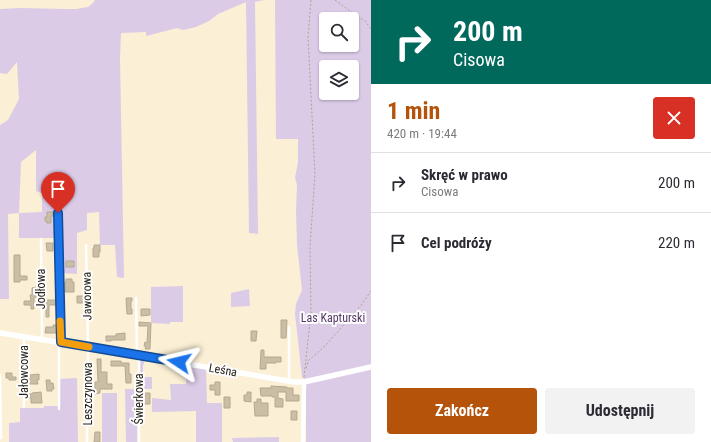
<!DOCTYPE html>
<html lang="pl">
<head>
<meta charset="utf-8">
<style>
  body { margin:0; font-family:"Roboto Condensed",sans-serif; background:#f2f2f3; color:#2b2b33; height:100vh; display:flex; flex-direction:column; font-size:15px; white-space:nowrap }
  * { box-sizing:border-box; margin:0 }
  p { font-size:13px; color:#7c7c81 }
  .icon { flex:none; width:22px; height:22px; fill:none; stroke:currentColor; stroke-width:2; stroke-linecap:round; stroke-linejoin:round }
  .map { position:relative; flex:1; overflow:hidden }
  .details { display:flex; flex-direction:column; background:#fff; width:340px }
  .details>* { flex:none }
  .banner { background:#00695c; color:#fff; overflow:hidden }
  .buttons { position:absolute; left:319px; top:12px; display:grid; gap:8px }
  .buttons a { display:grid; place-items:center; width:40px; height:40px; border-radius:4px; background:#fff; box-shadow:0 1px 3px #0004; font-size:20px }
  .pin { position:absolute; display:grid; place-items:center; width:34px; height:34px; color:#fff; margin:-41px -17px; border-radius:50% 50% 50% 0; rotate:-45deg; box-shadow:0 0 4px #0007 }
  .pin .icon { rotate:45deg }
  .me { position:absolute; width:44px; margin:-22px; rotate:280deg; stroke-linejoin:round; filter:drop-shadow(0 0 3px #0008) }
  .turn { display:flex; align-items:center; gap:14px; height:84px; padding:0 16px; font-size:18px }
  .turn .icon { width:52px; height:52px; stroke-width:2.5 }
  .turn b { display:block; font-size:28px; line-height:34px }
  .round { display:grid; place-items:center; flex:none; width:42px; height:42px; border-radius:4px; background:#f2f2f3 }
  .overview { display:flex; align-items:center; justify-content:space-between; height:68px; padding:0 16px }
  h1 { font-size:24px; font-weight:700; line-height:30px; color:#b45309 }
  .action { display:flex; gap:8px; margin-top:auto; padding:8px 16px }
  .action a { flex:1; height:46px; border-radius:4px; background:#b45309; color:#fff; font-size:16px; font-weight:700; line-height:46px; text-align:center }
  .action a+a { background:#f2f2f3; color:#2b2b33 }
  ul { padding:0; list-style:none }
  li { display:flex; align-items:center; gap:12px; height:60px; padding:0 16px; border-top:1px solid #e1e1e2 }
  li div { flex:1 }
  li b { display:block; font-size:15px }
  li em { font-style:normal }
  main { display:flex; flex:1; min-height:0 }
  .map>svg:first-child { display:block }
  .green { fill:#dbcbe7; fill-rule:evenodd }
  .building { fill:#cabfa6; stroke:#b4a990 }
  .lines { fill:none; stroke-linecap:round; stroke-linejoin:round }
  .path { stroke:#ada390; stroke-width:1; stroke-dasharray:2 2; stroke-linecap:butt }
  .service { stroke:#fff; stroke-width:2.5 }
  .minor { stroke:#fff; stroke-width:4.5 }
  .tertiary { stroke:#fff; stroke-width:5.5 }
  .route-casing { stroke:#114b97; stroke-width:10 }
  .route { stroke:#1a73e8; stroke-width:7 }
  .slow { stroke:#f59e0b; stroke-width:7 }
  .labels { text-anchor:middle; stroke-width:4; stroke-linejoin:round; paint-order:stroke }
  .street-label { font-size:12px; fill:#28231a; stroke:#fdfdfd }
  .park-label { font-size:12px; fill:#543865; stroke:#fdfdfd }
</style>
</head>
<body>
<main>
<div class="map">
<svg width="371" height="442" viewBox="0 0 371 442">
  <rect width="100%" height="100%" fill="#fbefd5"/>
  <!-- green -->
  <path class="green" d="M95 0H264L255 2 258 234 249 233 246 2 218 14 209 21 196 27 183 30 177 28 146 36V32L121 33 120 58 124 278 117 277 115 245H100L99 212 87 213V230L77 233V274L62 273 60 238H19V213L8 214 9 299H0V125L8 120 19 99 17 62 7 74 0 73V9L21 8 65 9H76L88 7 93 3ZM36 150V191L42 193V212L19 213 21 162Z
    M275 0H371V442H306V389L304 379 302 377 295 314 296 304 302 290 297 245 296 210 297 185 295 177 298 163V139H276ZM326 19H352V45H326ZM326 67H352V93H326Z
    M183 286V322H170V324L151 323V287Z
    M249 289 250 306 231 307V293Z
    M140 359H144V364L143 365V377H152V389H140Z
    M186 365 206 369 207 403H222V442H196V411L152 412V398L171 400 170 384H186Z
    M77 378 78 442H9V423L20 422V408H44V406H60V379Z
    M125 389H137V442H126Z
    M102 393H117V442H102Z
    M279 437V442H233L232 438Z"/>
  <!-- building -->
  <path class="building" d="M47 212H53V216H51V223H47V221H45V217H47Z
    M46 243H53V251H47Z
    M94 245H100V252H99V257H93V248H94Z
    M14 255H20V276H27V280H20V282H14Z
    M66 261H74V267H66Z
    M66 279H72V282H74V292H65V282H66Z
    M36 287 37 297H34V309H31V305H24V301H31L30 295H32V288Z
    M77 296H84V303H77Z
    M126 298H132V301H131V309H132V314H127Z
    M46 300H57V305H49V317H46Z
    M141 309H150V315L141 316Z
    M281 320H287L286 338H281Z
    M139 322 151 323 150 349H145L146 346H144L145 342 147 343 148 326H139Z
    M53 325H58V333H45L46 327H53Z
    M251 331H257L256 341H251Z
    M125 333V340H112L111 341H106V336H116V334Z
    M261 350H264V357H281V362H276V363H266V369H260Z
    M97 359H101V372H107V384H112V389H100V393L95 394V382H98Z
    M111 361H121V363H129V374H131V383H126L125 366H111Z
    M6 373H12V377H16V380H9V378H6Z
    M39 374V380H37L38 384H29V380H30V375Z
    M46 380H50V383H53L54 389H52V391H47Z
    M215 382H220V395H215V390H210V385H215Z
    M271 386 287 387V388H293V395H299V401H286V392H278V398L283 399V407H275V397H272V396H261L260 388H271Z
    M41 392 42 403H31V398H29V394H32V393Z
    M247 392H251V402L244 401V395H247Z
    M144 393H150V404H143V396H145Z
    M224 397H230V408H224Z
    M257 399H261V403H268V416H255L254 402H257Z
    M291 411H297V420H291Z
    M95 432H100V442H94Z"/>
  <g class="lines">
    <!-- path -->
    <path class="path" d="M335 0 350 11 365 21 371 29
      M306 368 307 366 308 361 325 346 341 328 362 304 371 291
      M304 377 311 313 310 247 315 174 308 37 311 0"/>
    <!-- service -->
    <path class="service" d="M58 213 61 342
      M41 239 42 339
      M86 245 88 347 87 442
      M136 298 137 355
      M289 327V381
      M24 337V407
      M59 343V409
      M139 356V442
      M0 375 1 438"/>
    <!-- minor -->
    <path class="minor" d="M303 442 304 382"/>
    <!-- tertiary -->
    <path class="tertiary" d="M0 333 88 347 294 382H304L371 367"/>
  </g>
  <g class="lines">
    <defs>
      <path id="route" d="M58 213 61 342 179 362"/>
    </defs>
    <!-- route casing -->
    <use href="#route" class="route-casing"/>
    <!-- route -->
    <use href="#route" class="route"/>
    <!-- slow -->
    <path class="slow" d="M60 321 61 342 89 347"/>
  </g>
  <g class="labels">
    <!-- street labels -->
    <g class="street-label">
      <text transform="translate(41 289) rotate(-90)" y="4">Jodłowa</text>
      <text transform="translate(87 296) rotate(-91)" y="4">Jaworowa</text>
      <text transform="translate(223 370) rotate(10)" y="4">Leśna</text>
      <text transform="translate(24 372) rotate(-90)" y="4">Jałowcowa</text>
      <text transform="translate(88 394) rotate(-90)" y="4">Leszczynowa</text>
      <text transform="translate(139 399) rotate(-90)" y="4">Świerkowa</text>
    </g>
    <!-- park labels -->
    <g class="park-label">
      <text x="333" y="322">Las Kapturski</text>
    </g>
  </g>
</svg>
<div class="buttons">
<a><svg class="icon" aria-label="search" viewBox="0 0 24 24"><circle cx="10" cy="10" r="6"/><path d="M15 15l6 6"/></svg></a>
<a><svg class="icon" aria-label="layers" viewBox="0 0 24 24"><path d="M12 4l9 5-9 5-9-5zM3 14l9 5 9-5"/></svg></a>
</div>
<div class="pin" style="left:58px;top:213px;background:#d93025"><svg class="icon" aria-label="arrive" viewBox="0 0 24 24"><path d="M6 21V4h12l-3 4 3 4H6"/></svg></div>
<svg class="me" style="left:179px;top:362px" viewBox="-20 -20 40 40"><path d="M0-17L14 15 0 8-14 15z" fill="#1a73e8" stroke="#fff" stroke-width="4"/></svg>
</div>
<section class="details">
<div class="banner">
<div class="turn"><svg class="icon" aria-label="right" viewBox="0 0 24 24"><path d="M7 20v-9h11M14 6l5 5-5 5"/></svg><div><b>200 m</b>Cisowa</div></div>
</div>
<div class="overview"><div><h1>1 min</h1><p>420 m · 19:44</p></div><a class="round" style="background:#d93025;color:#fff"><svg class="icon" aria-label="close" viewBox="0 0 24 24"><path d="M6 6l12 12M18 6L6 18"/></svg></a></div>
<ul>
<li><svg class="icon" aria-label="right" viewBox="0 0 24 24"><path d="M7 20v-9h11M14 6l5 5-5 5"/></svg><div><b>Skręć w prawo</b><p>Cisowa</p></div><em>200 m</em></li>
<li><svg class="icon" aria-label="arrive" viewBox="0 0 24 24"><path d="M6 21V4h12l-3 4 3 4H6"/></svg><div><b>Cel podróży</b></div><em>220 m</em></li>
</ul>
<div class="action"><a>Zakończ</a><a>Udostępnij</a></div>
</section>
</main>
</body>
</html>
